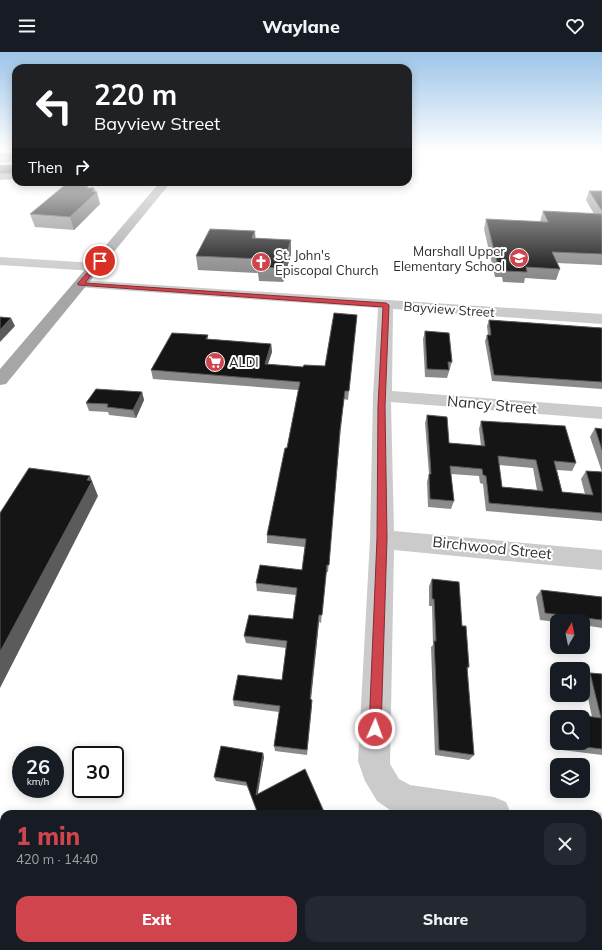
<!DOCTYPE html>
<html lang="en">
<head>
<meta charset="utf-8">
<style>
  body { margin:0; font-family:Mulish,sans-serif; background:#242831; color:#f1f3f6; height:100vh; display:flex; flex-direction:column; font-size:15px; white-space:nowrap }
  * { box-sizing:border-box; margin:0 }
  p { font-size:13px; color:#9ea1a6 }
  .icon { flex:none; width:22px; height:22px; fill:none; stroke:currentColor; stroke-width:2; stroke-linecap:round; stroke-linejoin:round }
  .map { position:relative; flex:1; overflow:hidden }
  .panel { position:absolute; left:0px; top:758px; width:602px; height:140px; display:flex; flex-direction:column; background:#171b24; border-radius:12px 12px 0 0; box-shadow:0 2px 10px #0003 }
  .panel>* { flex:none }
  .guide { position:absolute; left:12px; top:12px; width:400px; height:122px; border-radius:12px; box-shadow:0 2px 10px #0003; background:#202124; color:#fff; overflow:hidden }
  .needle { width:26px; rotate:9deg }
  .fabs { position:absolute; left:550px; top:562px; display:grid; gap:8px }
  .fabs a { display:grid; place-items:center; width:40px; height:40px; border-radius:8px; background:#171b24; box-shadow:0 2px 10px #0003; font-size:20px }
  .speed { position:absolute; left:12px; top:694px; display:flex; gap:8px; font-size:20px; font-weight:700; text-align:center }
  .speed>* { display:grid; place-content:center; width:52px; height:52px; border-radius:50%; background:#171b24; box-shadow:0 2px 10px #0003; line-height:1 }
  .speed small { font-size:10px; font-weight:400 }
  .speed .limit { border:2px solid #111; border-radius:6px; background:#fff; color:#111 }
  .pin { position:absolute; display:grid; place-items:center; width:34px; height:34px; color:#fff; margin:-17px; border:2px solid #fff; border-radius:50%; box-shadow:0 1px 4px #0007 }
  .me { position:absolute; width:44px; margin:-22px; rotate:2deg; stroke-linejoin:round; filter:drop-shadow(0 0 3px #0008) }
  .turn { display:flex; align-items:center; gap:14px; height:84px; padding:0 16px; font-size:18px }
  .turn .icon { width:52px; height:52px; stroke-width:2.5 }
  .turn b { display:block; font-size:28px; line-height:34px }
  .then { display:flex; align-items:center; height:38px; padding:0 16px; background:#0003; gap:8px; font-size:15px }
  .round { display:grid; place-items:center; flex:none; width:42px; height:42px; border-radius:12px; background:#242831 }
  .headline { display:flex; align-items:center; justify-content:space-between; height:68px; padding:0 16px }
  h1 { font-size:24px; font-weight:800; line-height:30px; color:#d0444d }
  .button { display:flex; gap:8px; margin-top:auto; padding:8px 16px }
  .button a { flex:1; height:46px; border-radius:12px; background:#d0444d; color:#fff; font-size:16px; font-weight:800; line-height:46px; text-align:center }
  .button a+a { background:#242831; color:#f1f3f6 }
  header { display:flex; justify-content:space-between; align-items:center; height:52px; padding:0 16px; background:#171b24; font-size:18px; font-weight:800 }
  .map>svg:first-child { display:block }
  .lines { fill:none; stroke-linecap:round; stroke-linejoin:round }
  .minor { fill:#cbcbcb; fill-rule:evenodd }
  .major { fill:#a6a6a6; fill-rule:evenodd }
  .wall { fill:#8a8a8a; fill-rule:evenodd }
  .shaded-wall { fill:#5b5b5b }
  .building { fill:#151515; stroke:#5b5b5b; fill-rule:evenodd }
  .route { fill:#d0444d; stroke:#872c32 }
  .labels { text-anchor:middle; stroke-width:4; stroke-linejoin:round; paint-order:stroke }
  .far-poi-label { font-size:13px; fill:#2e2e2e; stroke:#fff; text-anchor:start }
  .far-street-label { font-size:13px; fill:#2e2e2e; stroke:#fff }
  .street-label { font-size:15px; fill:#2e2e2e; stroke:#fff }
</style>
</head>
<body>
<header><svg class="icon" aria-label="menu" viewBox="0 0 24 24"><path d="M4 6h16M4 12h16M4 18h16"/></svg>Waylane<svg class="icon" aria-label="heart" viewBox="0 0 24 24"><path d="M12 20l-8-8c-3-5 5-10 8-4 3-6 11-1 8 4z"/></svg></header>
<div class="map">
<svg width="602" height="898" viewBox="0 0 602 898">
  <rect width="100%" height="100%" fill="#fff"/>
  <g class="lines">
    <!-- minor -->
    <path class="minor" d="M0 205 94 211 99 212 101 215 99 218 94 219 0 213Z
      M81 228 602 262V272L393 257 392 339 602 355V367L391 350 394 479 602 498V518L394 498 390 712 399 727 410 733 494 745 506 750 511 762H396L377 749 365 729 358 709 370 487 373 344 378 256 76 235 74 232 76 229Z
      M598 760 602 761V795L598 794V762H593Z"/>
    <!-- major -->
    <path class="major" d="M160 130H171L6 332 0 333V317Z"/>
  </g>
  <!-- wall -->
  <path class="wall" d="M0 100H16V127L0 128V113H15V110L0 111Z
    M89 136 95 139 100 152 74 178 35 175 30 162Z
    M589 139H602V213L557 211 560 217 556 228 525 226 524 231 503 230 502 225H495L484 177 486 167 540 170 543 159 594 162 586 148Z
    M256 187 291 188V202L283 230 259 229 258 221 198 218 196 204Z
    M357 263 348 348 344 347 340 386 328 520H326L321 571 319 570 311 648 312 654 307 703 275 699 274 694 279 660 234 654 233 648 282 628 286 596 246 591 244 584 293 567 296 543 257 539 256 531 302 518 305 495 267 491V483L287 396 298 338 153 327 151 318 208 283V287L271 292 272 300 268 312 303 315 325 314Z
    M489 268 602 276V337L492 329 485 289 487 283H488L487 274Z
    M425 279 452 310 447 326 425 325 423 287Z
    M142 340 144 348 136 366 109 363 108 360 89 359 86 351Z
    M427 363 449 391 481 394 479 377 481 369 576 411 572 419 557 418 562 440 585 442 581 427 586 419 602 420V469L486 459 483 432 480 431 479 424 451 422 454 449 451 457 428 455 427 430 429 422 425 371ZM499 413 533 416 537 438 502 435Z
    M595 376 602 377V420L590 385Z
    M432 527 462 574 469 615 467 618 474 703 469 708 435 703 431 595 433 593 432 554H429V534Z
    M541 538 602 545V576L583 573V569H557V570L540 568 536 545Z
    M590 621 602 622V703L562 698 561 691H583V665H558L562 661 592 665 584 627Z
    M264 705 257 742 258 762 247 734 216 729 214 725Z
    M477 894H598L602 898H537L527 896V898H499Z"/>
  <!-- shaded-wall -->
  <path class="shaded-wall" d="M88 134 91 145 92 139 94 136 96 141 97 140 100 152 74 178 70 165 86 136Z
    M255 179 256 193 252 186Z
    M291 188V202L283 230 282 216Z
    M11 266 15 274 0 290V278Z
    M271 292 272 300 265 320V312Z
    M142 340 144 348 136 366 133 358Z
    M90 424 98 444 0 636V600Z
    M319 563V570L310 654V647Z
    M263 701 264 705 257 747 256 743Z"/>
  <!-- building -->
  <path class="building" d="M0 100H16V121L0 122V113H15V105H0Z
    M65 133 88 134 86 136H94L92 139 97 140 70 165 30 162Z
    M589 139H602V159Z
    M543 159 602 162V202L552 200 560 217 526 215 527 220 506 219 505 214H498L486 167 548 170Z
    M210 177 255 179 252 186 291 188 282 216 258 215 261 207 196 204Z
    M334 261 357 263 349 339H345L340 378 329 513H327L322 563H319L310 647 312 648 307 698 274 694 280 654 233 648 238 623 282 628 287 589 244 584 249 563 293 567 297 536 256 531 260 513 302 518 306 487 267 483 285 396H287L300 330 151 318 172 281 208 283 206 287 271 292 265 312 303 315 304 313 325 314Z
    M0 265 11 266 0 278Z
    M489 268 602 276V330L494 323 487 283H491Z
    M425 279 449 281 452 310H448L449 318 427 317Z
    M96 337 142 340 133 358 107 355 108 352 86 351Z
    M427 363 447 365 449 391 485 394 481 369 565 374 576 411 554 409 562 440 593 443 586 419 602 420V461L489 451 486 424 483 423 482 417 450 414 454 449 430 447 429 422H431ZM498 404 536 408 543 439 502 435Z
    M595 376 602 377V398Z
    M29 416 90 424 87 428 92 429 0 600V461Z
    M432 527 459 530 462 574H466L469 615H467L474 703 439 698 434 589H436L434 547H432Z
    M541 538 602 545V568L545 561Z
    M590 621 602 622V697L568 693V691H583V665H563L562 661 601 666Z
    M221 694 263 701 256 743 305 717 325 762H258L246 730 214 725Z
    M598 858 602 859V898H546L526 895 527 898H506L484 894H598Z"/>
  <!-- sky -->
  <linearGradient id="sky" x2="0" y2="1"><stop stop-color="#9cc4e8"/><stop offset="0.44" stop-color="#fff"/><stop offset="1" stop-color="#fff" stop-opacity="0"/></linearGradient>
  <rect width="602" height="225" fill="url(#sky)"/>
  <!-- route -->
  <path class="route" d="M100 207 102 209 85 231 386 251 389 253 385 354 387 486 381 677 379 681 375 683 370 681 369 677 377 486 378 354 383 255 78 233V231Z"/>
  <!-- icons -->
  <defs>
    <symbol id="school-disc" viewBox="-11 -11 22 22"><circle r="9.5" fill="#d0444d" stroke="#fff"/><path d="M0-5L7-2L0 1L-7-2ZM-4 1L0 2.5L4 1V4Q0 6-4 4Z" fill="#fff"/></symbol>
    <symbol id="church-disc" viewBox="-11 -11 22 22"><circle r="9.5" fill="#d0444d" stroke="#fff"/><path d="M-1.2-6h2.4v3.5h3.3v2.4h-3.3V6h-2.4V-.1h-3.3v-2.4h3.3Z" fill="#fff"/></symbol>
    <symbol id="supermarket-disc" viewBox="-11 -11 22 22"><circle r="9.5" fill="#d0444d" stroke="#fff"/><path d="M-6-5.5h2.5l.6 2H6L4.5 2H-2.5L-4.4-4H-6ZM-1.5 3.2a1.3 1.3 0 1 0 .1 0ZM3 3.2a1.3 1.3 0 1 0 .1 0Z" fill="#fff"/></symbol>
  </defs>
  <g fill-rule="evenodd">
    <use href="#school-disc" x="508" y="195" width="22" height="22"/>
    <use href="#church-disc" x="250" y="199" width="22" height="22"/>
    <use href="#supermarket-disc" x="204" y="299" width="22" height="22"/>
  </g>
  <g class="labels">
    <!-- far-poi labels -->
    <g class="far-poi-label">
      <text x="505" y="204" text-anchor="end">Marshall Upper<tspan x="505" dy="15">Elementary School</tspan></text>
      <text x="275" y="208">St. John's<tspan x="275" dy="15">Episcopal Church</tspan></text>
      <text x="229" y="315">ALDI</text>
    </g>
    <!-- far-street labels -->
    <g class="far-street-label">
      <text transform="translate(449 257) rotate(4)" y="5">Bayview Street</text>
    </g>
    <!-- street labels -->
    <g class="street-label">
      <text transform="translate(492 353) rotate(5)" y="5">Nancy Street</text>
      <text transform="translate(492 496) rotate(6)" y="5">Birchwood Street</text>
    </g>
  </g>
</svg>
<div class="fabs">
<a><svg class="needle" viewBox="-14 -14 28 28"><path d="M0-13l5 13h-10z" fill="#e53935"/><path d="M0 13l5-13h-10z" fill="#9ea1a6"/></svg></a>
<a><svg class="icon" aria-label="sound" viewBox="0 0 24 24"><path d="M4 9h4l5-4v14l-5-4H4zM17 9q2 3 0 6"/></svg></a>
<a><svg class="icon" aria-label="search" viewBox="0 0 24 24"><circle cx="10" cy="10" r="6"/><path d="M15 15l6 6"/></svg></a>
<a><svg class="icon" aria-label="layers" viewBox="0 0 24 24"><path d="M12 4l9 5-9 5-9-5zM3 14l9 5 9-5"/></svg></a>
</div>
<div class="speed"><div>26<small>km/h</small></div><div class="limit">30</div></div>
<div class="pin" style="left:100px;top:209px;background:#d93025"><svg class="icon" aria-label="arrive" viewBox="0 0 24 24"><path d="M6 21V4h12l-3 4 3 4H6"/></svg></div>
<svg class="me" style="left:375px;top:677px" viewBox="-20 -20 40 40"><circle r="17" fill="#d0444d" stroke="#fff" stroke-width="3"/><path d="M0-11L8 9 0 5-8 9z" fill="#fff"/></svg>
<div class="guide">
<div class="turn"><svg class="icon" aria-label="left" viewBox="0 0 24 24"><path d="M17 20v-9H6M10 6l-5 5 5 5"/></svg><div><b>220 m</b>Bayview Street</div></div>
<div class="then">Then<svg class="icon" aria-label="right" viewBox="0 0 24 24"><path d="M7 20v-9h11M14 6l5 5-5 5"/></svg></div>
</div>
<section class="panel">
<div class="headline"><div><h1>1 min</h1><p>420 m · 14:40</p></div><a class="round"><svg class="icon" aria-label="close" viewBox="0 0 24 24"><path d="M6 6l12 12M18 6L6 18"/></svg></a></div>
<div class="button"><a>Exit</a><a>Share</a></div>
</section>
</div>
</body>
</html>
